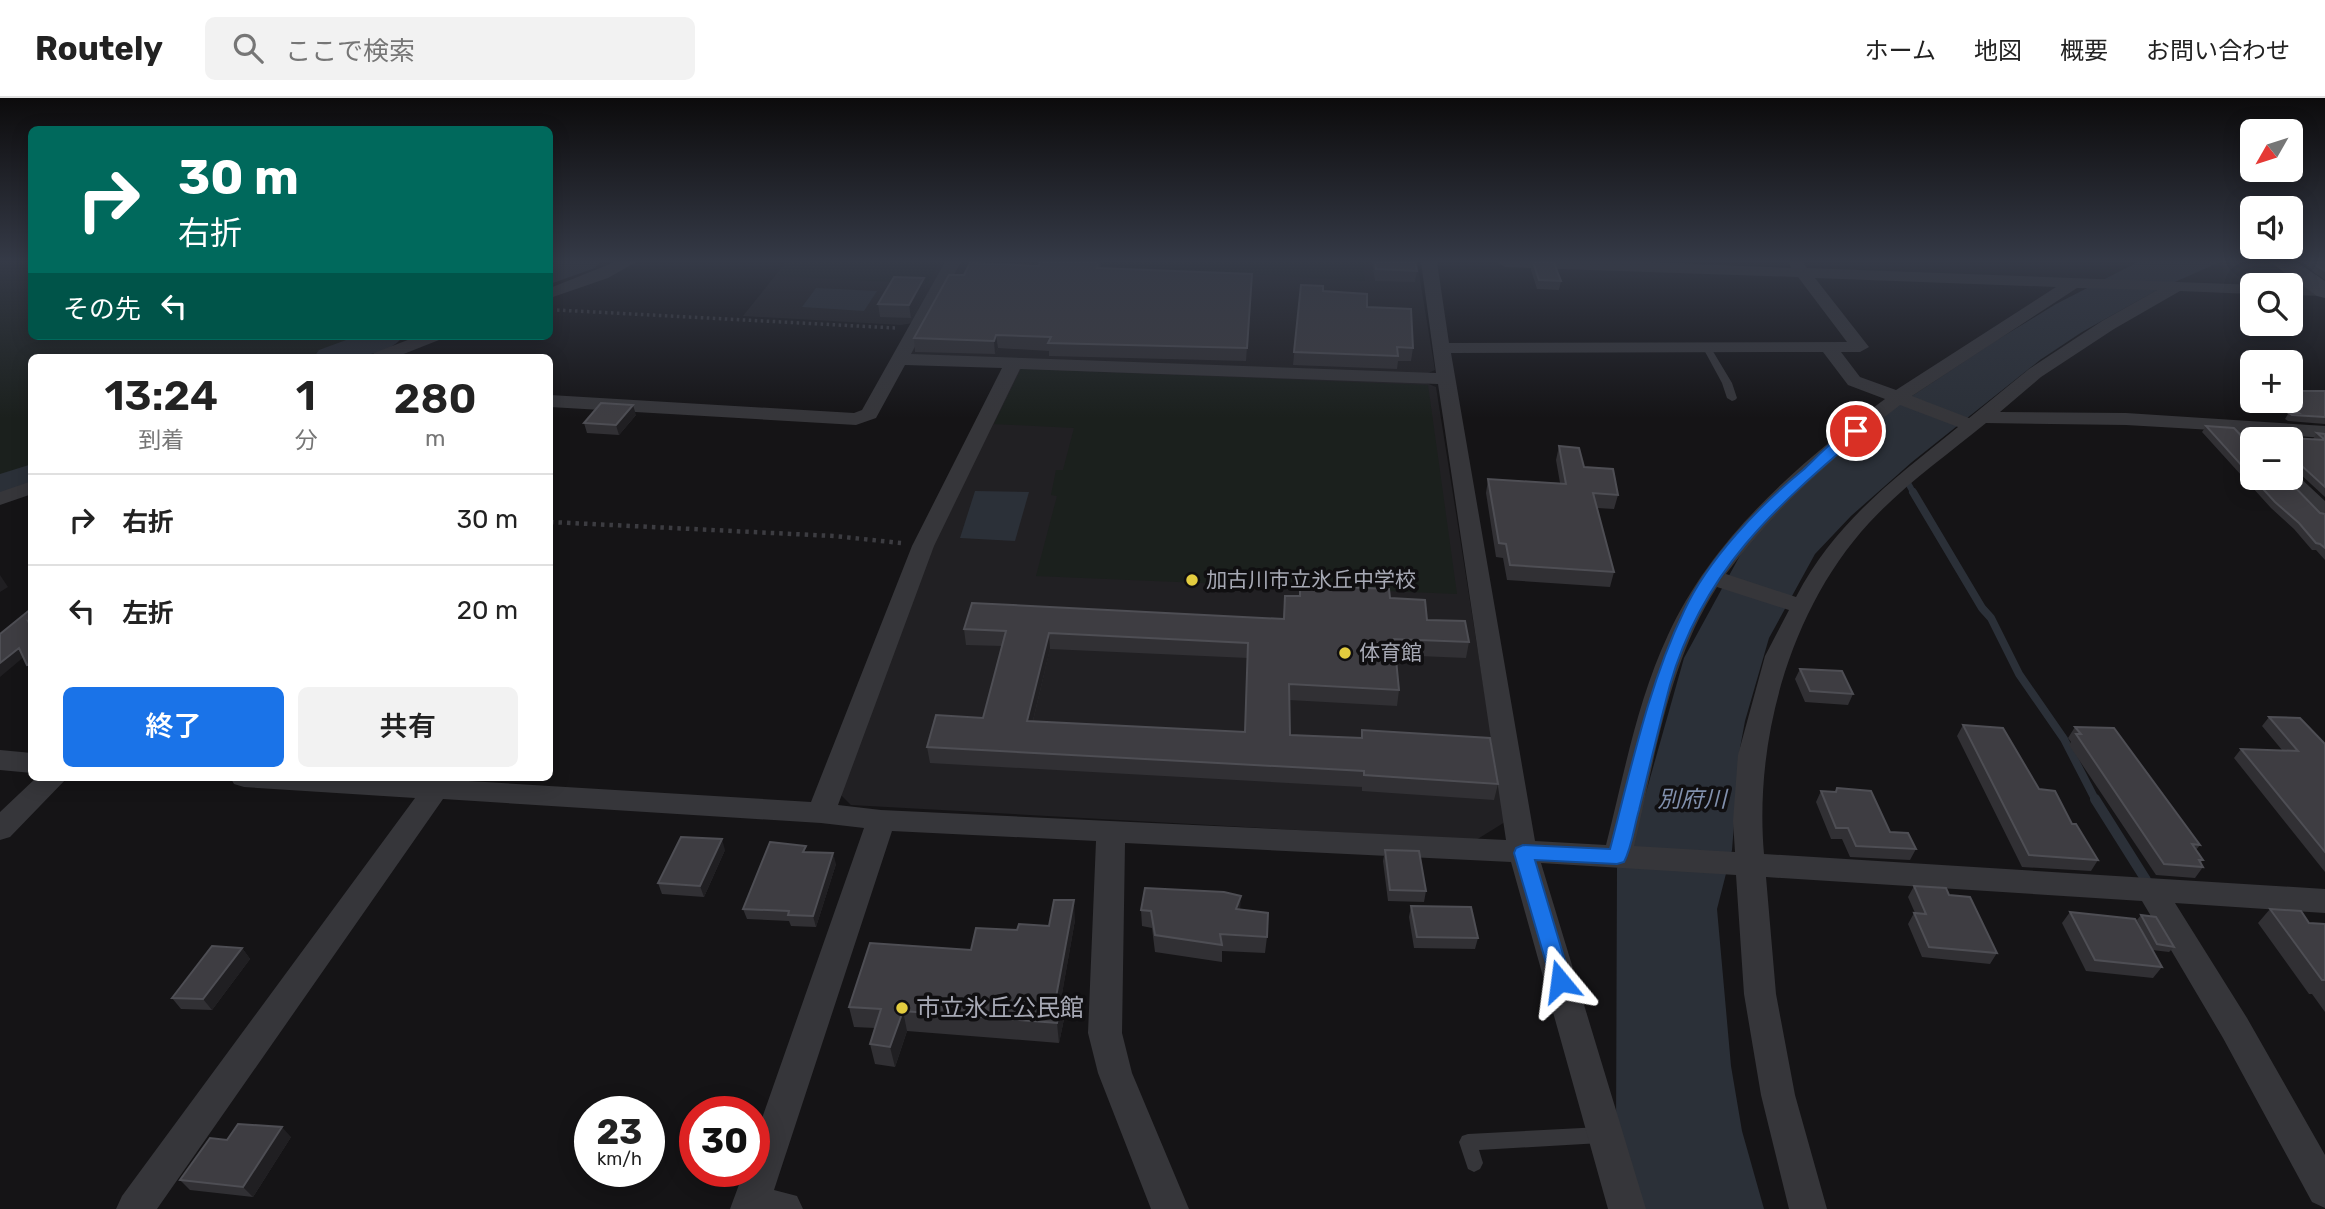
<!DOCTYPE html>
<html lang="ja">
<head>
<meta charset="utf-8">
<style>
  body { margin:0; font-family:Rubik,"Noto Sans JP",sans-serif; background:#f2f2f2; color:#222; height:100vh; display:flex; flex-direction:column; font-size:26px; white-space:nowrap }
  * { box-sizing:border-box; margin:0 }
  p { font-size:23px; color:#767676 }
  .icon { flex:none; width:38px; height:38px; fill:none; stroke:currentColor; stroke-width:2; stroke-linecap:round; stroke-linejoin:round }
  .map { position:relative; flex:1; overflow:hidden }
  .panel { position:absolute; left:28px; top:256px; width:525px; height:427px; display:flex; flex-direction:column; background:#fff; border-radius:10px; box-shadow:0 4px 18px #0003 }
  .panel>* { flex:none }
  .guide { position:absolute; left:28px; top:28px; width:525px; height:214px; border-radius:10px; box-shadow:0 4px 18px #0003; background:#00695c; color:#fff; overflow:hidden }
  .needle { width:46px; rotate:231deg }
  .fabs { position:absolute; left:2240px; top:21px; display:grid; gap:14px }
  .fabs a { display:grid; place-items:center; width:63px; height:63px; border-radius:10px; background:#fff; box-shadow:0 4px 18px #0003; font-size:35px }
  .speed { position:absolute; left:574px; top:998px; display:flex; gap:14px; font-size:35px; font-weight:700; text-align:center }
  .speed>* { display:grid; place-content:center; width:91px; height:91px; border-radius:50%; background:#fff; box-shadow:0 4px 18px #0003; line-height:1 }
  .speed small { font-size:18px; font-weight:400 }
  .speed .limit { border:10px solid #d22; background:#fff; color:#111 }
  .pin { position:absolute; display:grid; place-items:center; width:60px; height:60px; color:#fff; margin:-30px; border:4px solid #fff; border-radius:50%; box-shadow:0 2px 7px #0007 }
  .me { position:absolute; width:77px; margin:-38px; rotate:344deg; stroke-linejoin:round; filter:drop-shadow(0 0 5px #0008) }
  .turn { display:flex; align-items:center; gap:24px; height:147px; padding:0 35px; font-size:32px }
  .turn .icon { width:91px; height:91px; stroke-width:2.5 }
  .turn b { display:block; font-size:49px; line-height:60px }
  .then { display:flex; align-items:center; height:66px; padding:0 35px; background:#0003; gap:14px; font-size:26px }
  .eta { display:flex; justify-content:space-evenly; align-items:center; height:119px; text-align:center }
  .eta b { font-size:42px; font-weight:600; line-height:49px }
  .cta { display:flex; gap:14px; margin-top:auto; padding:14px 35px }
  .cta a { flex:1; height:80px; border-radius:10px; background:#1a73e8; color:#fff; font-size:28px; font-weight:600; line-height:80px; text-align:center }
  .cta a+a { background:#f2f2f2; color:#222 }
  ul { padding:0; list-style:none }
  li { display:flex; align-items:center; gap:21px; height:91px; padding:0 35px; border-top:2px solid #e0e0e0 }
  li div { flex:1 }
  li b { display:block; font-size:26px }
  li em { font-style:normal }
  header { display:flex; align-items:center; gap:42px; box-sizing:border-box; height:98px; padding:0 35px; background:#fff; border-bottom:2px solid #e0e0e0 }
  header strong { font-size:33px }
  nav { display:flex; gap:38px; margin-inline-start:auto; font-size:24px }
  .search { width:490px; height:63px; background:#f2f2f2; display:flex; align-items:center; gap:18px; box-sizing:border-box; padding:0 24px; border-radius:10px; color:#767676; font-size:26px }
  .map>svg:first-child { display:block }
  .built { fill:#212023 }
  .green { fill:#1b201d }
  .water { fill:#2b3038 }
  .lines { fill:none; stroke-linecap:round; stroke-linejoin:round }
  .stream-far2 { stroke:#2b3038; stroke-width:6 }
  .stream-far1 { stroke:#2b3038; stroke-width:8 }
  .stream { stroke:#2b3038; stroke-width:10 }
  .river { fill:#2b3038; fill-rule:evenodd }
  .path-far1 { stroke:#3c3c41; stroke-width:3.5; stroke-dasharray:2.5 3.5; stroke-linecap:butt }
  .path { stroke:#3c3c41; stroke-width:4.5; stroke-dasharray:3.5 5; stroke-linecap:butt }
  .service { fill:#36363a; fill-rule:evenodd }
  .minor { fill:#36363a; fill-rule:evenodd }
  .secondary { fill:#44444a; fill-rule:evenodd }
  .wall { fill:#313034; fill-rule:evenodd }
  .shaded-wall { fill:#201f22 }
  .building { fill:#3e3d42; stroke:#4e4e54; stroke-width:2; fill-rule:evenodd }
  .route { fill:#1a73e8; stroke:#114b97; stroke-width:2 }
  .poi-dot { fill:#e3cc3f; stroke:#100f11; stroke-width:2.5 }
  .labels { text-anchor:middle; stroke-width:7; stroke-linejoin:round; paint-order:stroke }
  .poi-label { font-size:21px; fill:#a7a9b5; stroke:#100f11; text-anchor:start }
  .water-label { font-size:23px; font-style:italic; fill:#8190ad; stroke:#100f11 }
  .near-poi-label { font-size:24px; fill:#a7a9b5; stroke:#100f11; text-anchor:start }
</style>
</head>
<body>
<header>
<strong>Routely</strong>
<div class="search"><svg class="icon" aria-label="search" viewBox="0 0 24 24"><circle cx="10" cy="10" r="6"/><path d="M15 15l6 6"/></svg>ここで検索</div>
<nav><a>ホーム</a><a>地図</a><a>概要</a><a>お問い合わせ</a></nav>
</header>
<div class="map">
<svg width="2325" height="1111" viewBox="0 0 2325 1111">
  <rect width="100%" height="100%" fill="#151416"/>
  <!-- built -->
  <path class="built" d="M786 164H948L913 225 901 227 743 218Z
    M961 164H1417L1435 272 1424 277 910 257Z
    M1024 269 1424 284 1436 289 1505 724 1476 742 851 707 839 695 929 453 1016 273Z"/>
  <!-- green -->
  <path class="green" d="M0 164H31L32 238H383L336 259H32L31 370 0 384Z
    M787 164H940L927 186 777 178Z
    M1042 164H1363L1365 183Z
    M1021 271 1428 287 1457 496 1036 478 1057 398 1051 397 1056 372H1063L1074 330 994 326Z"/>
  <!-- water -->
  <path class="water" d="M2138 164H2220L2159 191 2082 234 2040 262 1912 364 1851 418 1815 456 1769 540 1745 623 1740 650 1732 752 1717 811 1731 968 1742 1033 1764 1111H1636L1616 1044 1617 770 1632 744 1684 560 1743 452 1789 399 1889 313 1997 242 2056 206Z
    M816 190 877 193 864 213 802 209Z
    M975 393 1029 394 1015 443 960 440Z"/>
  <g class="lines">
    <!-- stream-far2 -->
    <path class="stream-far2" d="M1908 385 1914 396"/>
    <!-- stream-far1 -->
    <path class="stream-far1" d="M1913 394 1982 510 1991 520 2019 576 2064 641 2096 703"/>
    <!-- stream -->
    <path class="stream" d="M2095 701 2146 782"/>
    <!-- river -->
    <path class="river" d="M557 164H599L595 170 550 186V167Z
      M357 238H403C387 262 340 259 314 259L319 252Z
      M32 366V390L0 401V376Z"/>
    <!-- path-far1 -->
    <path class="path-far1" d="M557 212 895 230"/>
    <!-- path -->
    <path class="path" d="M550 424 834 438 901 445"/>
    <!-- service -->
    <path class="service" d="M1707 247 1711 250 1732 285 1737 300 1735 302 1732 303 1727 300 1722 285 1703 250Z
      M1601 1029 1607 1031 1610 1037 1607 1043 1601 1045 1479 1052 1483 1065 1480 1071 1474 1074 1468 1071 1459 1044 1462 1038 1468 1036Z"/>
    <!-- minor -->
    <path class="minor" d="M615 164H636L608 180 550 200V190Z
      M945 164H961L911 256 1436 275 1421 164H1437L1449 245 1847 244 1798 179 1505 169 1497 164H1648L1791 170 1789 164H1803L1807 170 2257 187H2252V196L2180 193 2114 231 2041 279 2000 314 2126 315 2325 328V340L2254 335 2260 341H2252V350L2245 348 2230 333 2126 327 1986 325C1947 357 1903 388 1869 425 1790 511 1754 642 1764 756L2325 791V815L2175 805 2247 920 2325 1057V1110L2312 1104 2223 940 2142 803 1766 779 1776 896 1795 997 1827 1111H1789L1761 997 1744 896 1736 777 1541 765 1646 1111H1608L1511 764 1125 745 1122 935 1132 975 1189 1111H1151L1098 975 1088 935 1096 743 892 733 774 1092 797 1098 803 1111H730L744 1073H754V1043L864 730 821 725 443 701 157 1111H116L122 1098 415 700 244 689 234 686 230 679H403L811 704 912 448 1002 270 905 267 876 320 856 327 550 309V297L854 315 862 312ZM1815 180 2056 189 1896 292 1860 279 1841 254H1860L1869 249ZM2077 190 2157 192 2102 223 2029 271 1969 320 1912 298ZM1823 254 1848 287 1885 301C1799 365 1713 439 1668 537 1637 603 1624 677 1606 747L1535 743 1451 255ZM1020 271 1438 286 1506 742 881 712 838 707 934 448ZM1900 307 1958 329C1894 381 1835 424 1796 499L1726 476C1775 410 1836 357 1900 307ZM1717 489 1789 512 1765 558 1738 657 1733 723 1735 754 1634 748C1655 661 1668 565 1717 489Z
      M2291 187 2325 188V198L2291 197Z
      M418 238H442L439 242 396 259H371L374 255Z
      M2291 374 2296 376 2325 403V421L2317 420 2279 380H2291Z
      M32 383V396L0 407V394Z
      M0 652 32 655V675L0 672Z
      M37 679H68L10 739 0 742V714Z"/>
    <!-- secondary -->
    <path class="secondary" d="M2270 164H2297L2325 183V200L2317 198Z"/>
  </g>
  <!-- wall -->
  <path class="wall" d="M1040 164H1101V170L1252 176 1246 263 1049 258V253L998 250 995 256 915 254 914 240 964 177 1039 168Z
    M1372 164H1415L1417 173 1415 184 1375 183Z
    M1532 164 1561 183 1559 192 1537 191 1531 172Z
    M2299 164H2325V182Z
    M924 180 926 193 911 220 880 219 878 206Z
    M1301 187 1323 193 1367 209 1413 250 1411 263H1398L1397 271 1293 267Z
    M2325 293V326L2288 323 2285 321 2288 316 2271 303H2291Z
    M636 317 619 337 587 335 584 325Z
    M2206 328 2247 344 2320 415 2325 416V462L2316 452H2312L2294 431 2271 410 2202 334Z
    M2317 335 2325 336V399L2298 374 2292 372 2291 374V341H2257L2259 338 2313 341Z
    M1559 348 1618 397 1614 411 1597 410 1614 474 1610 489 1507 482 1503 460 1496 459 1486 395 1488 381 1560 385 1556 362Z
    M1300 487 1390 500 1427 522 1469 544 1466 560 1396 557 1399 592 1397 608 1289 602 1290 637 1361 640 1362 632 1498 686 1494 702 1362 693V689L930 665 927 649 983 620 1002 548 966 547 964 531 1283 521 1285 498H1299ZM1050 551 1248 560 1245 634 1033 623Z
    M1800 571 1853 596 1848 607 1805 604 1795 581Z
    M2269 619 2325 646V774L2234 660 2241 651 2282 652 2262 628Z
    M1963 627 2039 691 2072 726 2098 762 2091 773 2022 769 1957 638Z
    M2075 629 2200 747 2196 752 2203 762 2201 764 2203 769 2195 780 2156 777 2069 647 2071 644 2068 640Z
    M1837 690 1890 734 1916 751 1910 762 1850 759 1842 741H1831L1816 704 1821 693 1835 694Z
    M725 752 704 799 662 796 658 785Z
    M1385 752 1426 793 1424 804 1388 803 1383 763Z
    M808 754 836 766 816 829 791 828 789 823 747 821 743 811Z
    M1914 788 1949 797 1997 855 1990 866 1922 859 1908 826 1914 815H1915L1908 799Z
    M1411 808 1478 840 1475 851 1414 850 1409 819Z
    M1241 811 1267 839 1265 855 1222 853V864L1155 854 1152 830 1142 828 1141 812Z
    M2270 811 2309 825 2325 826V914L2312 896H2309L2258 825Z
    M2070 814 2162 869 2153 880 2086 873 2062 825Z
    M2141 817 2174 849 2169 854 2152 852 2137 822Z
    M1075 822 1061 901 1064 921 1059 945 907 933 895 969 875 966 870 946 875 930 854 929 849 909 1017 832 1049 828Z
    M242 850 250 861 212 912 181 911 172 900Z
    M291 1039 253 1099 190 1092 180 1082 227 1042Z"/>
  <!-- shaded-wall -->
  <path class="shaded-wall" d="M924 180 926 193 911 220 909 207Z
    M996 237 998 250 995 256 994 243Z
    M633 307 636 317 619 337 616 327Z
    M0 477 8 489 0 494Z
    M1049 535 1050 551 1029 639 1027 623Z
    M19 550 25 558 0 579V565Z
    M722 741 725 752 704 799 700 788Z
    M833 755 836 766 816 829 813 818Z
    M1241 798 1240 815 1236 811Z
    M1074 802 1075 822 1058 919 1056 899Z
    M242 850 250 861 212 912 203 901Z
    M1062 901 1064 921 1059 945 1057 925Z
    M903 913 907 933 895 969 890 949Z
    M282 1029 291 1039 253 1099 243 1089Z"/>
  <!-- building -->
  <path class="building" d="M1040 164H1098L1097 170 1252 176 1247 250 1048 245 1051 239 996 237 994 243 914 240 949 177H964L970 165 1039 168Z
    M1375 164H1415L1417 173 1376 171Z
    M1533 164 1554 165 1561 183 1539 182Z
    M2311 164H2325V173Z
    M894 179 924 180 909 207 878 206Z
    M1301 187 1323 188V193L1367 196V209L1411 211 1413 250 1397 249 1398 258 1294 254Z
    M2291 293H2325V319L2292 317 2289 315H2299L2283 303H2291Z
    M601 305 633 307 616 327 584 325Z
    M2206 328 2234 330 2247 344 2252 345V379Z
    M2317 335 2325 336V342Z
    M2259 338 2325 342V389L2302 368 2296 365 2293 371H2291V341H2259Z
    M1559 348 1579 350 1584 369 1613 371 1618 397 1593 395 1614 474 1510 467 1506 446 1499 445 1488 381 1566 386Z
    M2253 380H2286L2320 415 2325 416V450L2320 446 2316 445 2299 425 2275 404Z
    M1300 487 1389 491 1390 500 1425 502 1427 522 1465 523 1469 544 1394 541 1399 592 1289 586 1290 637 1362 640V632L1490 640 1498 686 1364 677V673L927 649 936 617 983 620 1006 533 964 531 972 505 1284 521 1285 498H1300ZM1049 535 1248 545 1245 634 1027 623Z
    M32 510V524L28 523 32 532V566L27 567 19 550 0 565V536Z
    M1800 571 1842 573 1853 596 1810 593Z
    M2269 619 2300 620 2325 646V754L2241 651 2298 653Z
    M1963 627 2003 630 2039 691 2055 693 2072 726H2076L2098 762 2029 757Z
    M2075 629 2114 630 2200 747 2192 746 2203 762H2199L2203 769 2164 766 2076 636H2081Z
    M1837 690 1871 693 1890 734 1908 735 1916 751 1856 748 1848 730H1836L1821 693 1836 694Z
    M681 739 722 741 700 788 658 785Z
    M770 744 806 748 803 754 833 755 813 818 788 817 789 813 743 811Z
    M1385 752 1419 753 1426 793 1390 792Z
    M1914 788 1946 790 1949 797 1970 799 1997 855 1929 849 1914 815 1926 816Z
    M1145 790 1224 794 1241 798 1236 811 1268 815 1267 839 1220 836 1222 847 1155 837 1151 813 1141 812Z
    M1054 802H1074L1056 899 1062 901 1057 925 903 913 890 949 870 946 881 911 849 909 870 845 971 852 976 830 1017 832 1019 826 1049 828Z
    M1411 808 1471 809 1478 840 1417 839Z
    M2270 811 2301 813 2309 825 2325 826V882H2322Z
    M2070 814 2135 821 2162 869 2095 862Z
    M2141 817 2156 819 2174 849 2157 846Z
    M212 848 242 850 203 901 172 900Z
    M238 1026 282 1029 243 1089 180 1082 210 1040 227 1042Z"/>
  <!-- sky -->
  <linearGradient id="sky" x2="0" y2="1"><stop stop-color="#0c0b0c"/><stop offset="0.51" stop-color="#353a47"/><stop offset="1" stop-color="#353a47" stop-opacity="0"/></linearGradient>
  <rect width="2325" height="320" fill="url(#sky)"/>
  <!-- route -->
  <path class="route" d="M1856 329 1863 333 1861 336C1775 409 1702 474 1670 587 1659 629 1649 671 1639 712 1634 729 1632 749 1624 764L1617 766 1535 762 1571 883 1568 889 1560 892 1553 889 1514 755 1516 750 1523 747 1610 751C1631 671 1648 588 1684 513 1708 461 1759 408 1803 372 1816 360 1840 334 1856 329Z"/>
  <!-- markers -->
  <g class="poi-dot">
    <circle cx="1192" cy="482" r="7"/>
    <circle cx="1345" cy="555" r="7"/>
    <circle cx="902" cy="910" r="7"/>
  </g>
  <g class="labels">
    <!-- poi labels -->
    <g class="poi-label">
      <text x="1206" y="489">加古川市立氷丘中学校</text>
      <text x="1359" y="562">体育館</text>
    </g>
    <!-- water labels -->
    <g class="water-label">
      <text x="1692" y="709">別府川</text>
    </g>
    <!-- near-poi labels -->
    <g class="near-poi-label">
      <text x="916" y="918">市立氷丘公民館</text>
    </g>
  </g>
</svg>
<div class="fabs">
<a><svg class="needle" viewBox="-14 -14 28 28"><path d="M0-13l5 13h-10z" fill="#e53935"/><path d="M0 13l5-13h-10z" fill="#767676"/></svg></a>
<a><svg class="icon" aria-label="sound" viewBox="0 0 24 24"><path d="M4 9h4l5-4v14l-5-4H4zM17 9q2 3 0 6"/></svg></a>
<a><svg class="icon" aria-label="search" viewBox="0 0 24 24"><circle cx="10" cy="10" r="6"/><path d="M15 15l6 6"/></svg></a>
<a>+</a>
<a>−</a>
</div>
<div class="speed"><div>23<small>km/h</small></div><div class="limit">30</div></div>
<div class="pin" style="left:1856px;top:333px;background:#d93025"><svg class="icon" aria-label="arrive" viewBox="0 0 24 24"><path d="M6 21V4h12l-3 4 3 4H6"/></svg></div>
<svg class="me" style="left:1560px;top:883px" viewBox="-20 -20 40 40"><path d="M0-17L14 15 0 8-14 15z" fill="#1a73e8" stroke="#fff" stroke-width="4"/></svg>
<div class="guide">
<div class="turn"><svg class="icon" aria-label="right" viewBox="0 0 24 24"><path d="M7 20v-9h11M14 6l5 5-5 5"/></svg><div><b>30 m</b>右折</div></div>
<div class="then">その先<svg class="icon" aria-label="left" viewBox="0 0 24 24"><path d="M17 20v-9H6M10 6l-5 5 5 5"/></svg></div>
</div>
<section class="panel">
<div class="eta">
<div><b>13:24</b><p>到着</p></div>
<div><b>1</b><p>分</p></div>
<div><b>280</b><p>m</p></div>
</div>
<ul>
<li><svg class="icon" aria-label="right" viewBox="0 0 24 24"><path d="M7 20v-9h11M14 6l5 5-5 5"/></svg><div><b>右折</b></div><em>30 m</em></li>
<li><svg class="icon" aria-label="left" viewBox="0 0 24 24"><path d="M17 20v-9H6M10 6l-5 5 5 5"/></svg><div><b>左折</b></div><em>20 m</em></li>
</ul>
<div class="cta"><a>終了</a><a>共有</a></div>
</section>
</div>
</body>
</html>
